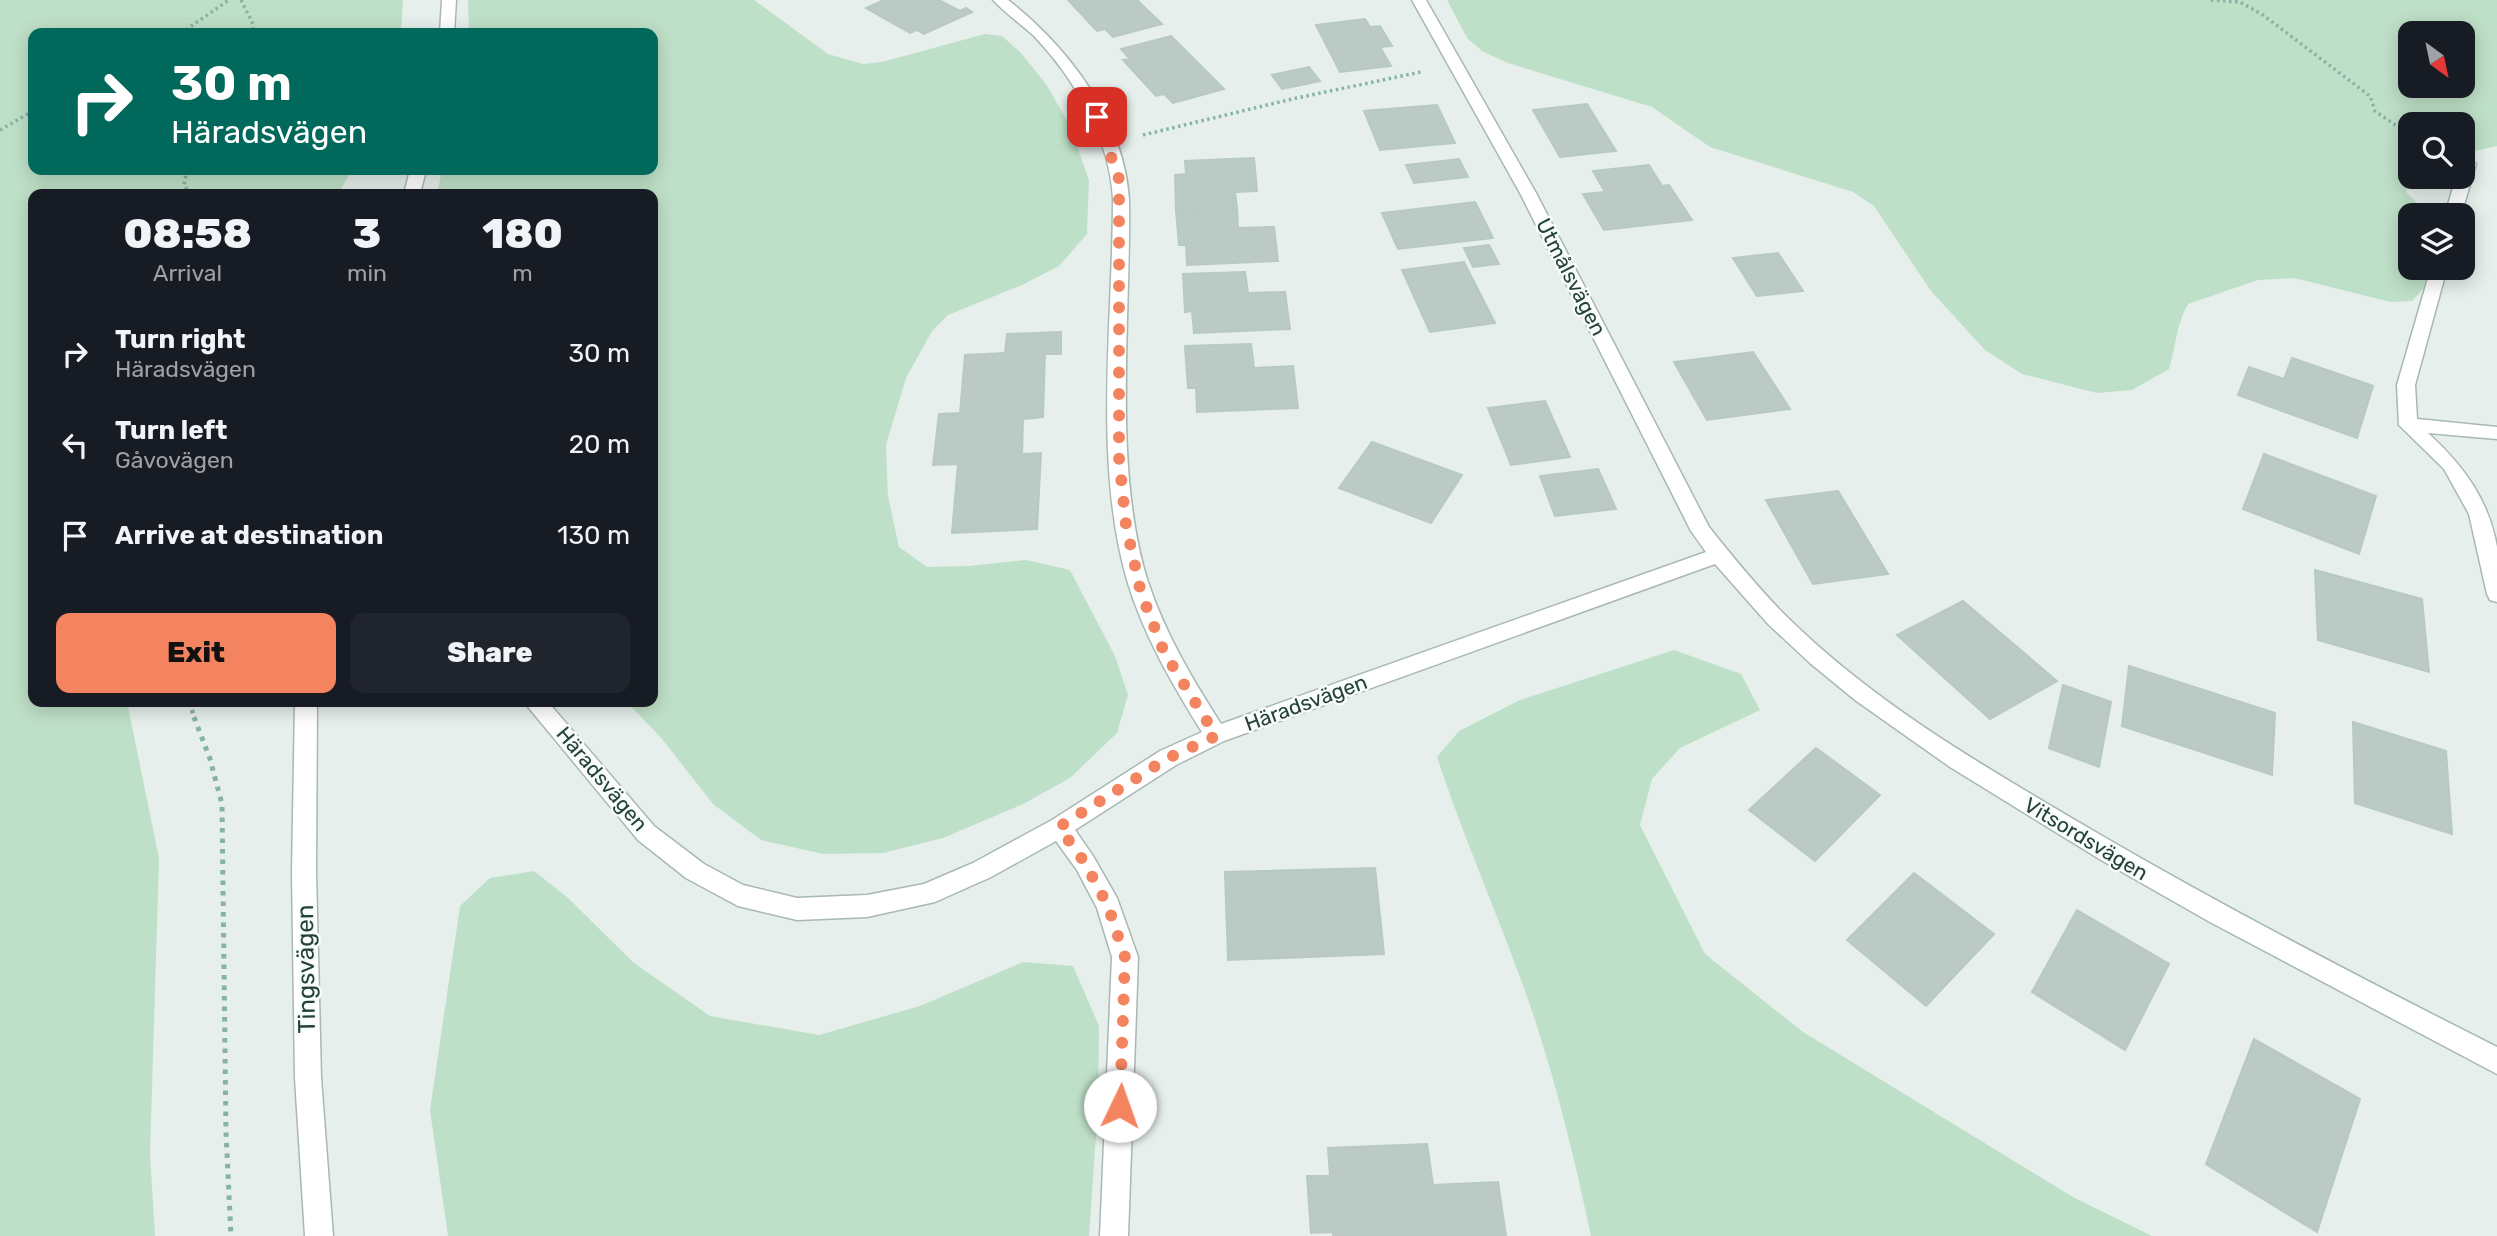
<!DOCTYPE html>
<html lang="en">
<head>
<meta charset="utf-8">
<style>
  body { margin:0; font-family:Rubik,sans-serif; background:#20242c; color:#f1f3f6; height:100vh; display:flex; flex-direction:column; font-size:26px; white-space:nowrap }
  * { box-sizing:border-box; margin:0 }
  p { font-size:23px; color:#9ea1a6 }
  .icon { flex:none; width:38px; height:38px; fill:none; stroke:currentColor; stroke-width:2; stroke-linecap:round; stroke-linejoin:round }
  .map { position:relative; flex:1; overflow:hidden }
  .panel { position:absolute; left:28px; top:189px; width:630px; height:518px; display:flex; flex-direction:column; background:#171b24; border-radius:14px; box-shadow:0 4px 18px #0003 }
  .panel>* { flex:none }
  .top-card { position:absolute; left:28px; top:28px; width:630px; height:147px; border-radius:14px; box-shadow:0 4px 18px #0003; background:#00695c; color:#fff; overflow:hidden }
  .needle { width:46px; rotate:147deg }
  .tools { position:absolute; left:2398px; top:21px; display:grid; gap:14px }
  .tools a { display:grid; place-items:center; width:77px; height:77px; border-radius:14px; background:#171b24; box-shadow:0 4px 18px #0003; font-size:35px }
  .pin { position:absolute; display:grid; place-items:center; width:60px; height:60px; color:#fff; margin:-30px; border-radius:14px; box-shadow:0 4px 10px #0006 }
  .me { position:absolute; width:77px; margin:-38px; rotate:3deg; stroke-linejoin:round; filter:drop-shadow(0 0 5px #0008) }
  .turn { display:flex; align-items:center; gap:24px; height:147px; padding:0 28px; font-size:32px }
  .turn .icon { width:91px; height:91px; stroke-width:2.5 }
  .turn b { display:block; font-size:49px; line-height:60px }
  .eta { display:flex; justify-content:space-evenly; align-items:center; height:119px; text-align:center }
  .eta b { font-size:42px; font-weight:800; line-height:49px }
  .button { display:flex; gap:14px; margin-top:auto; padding:14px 28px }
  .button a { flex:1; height:80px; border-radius:14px; background:#f4845f; color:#111; font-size:28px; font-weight:800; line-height:80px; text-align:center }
  .button a+a { background:#20242c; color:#f1f3f6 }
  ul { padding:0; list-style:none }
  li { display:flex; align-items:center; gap:21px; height:91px; padding:0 28px }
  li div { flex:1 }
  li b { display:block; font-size:26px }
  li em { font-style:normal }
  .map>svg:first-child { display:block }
  .green { fill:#bfe0c8; fill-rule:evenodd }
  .building { fill:#bbcac4; stroke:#b8c9c2; stroke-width:2 }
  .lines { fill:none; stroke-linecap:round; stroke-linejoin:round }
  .minor-casing { stroke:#a8b8b2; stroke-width:3 }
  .path-far2 { stroke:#86b3a5; stroke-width:3.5; stroke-dasharray:2.5 3.5; stroke-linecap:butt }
  .path-far1 { stroke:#86b3a5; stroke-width:4.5; stroke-dasharray:3.5 5; stroke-linecap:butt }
  .path { stroke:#86b3a5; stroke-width:5; stroke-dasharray:4.5 6; stroke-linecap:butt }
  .minor { fill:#fff; fill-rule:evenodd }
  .route { stroke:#f4845f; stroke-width:12; stroke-dasharray:0 21.6 }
  .labels { text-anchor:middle; stroke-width:5; stroke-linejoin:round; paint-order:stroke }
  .street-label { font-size:21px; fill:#24423a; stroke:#f7fbf9 }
  .near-street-label { font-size:24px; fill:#24423a; stroke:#f7fbf9 }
</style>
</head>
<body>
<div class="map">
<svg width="2497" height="1236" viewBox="0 0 2497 1236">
  <rect width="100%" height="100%" fill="#e6efeb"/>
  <!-- green -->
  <path class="green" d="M0 0H403L401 33H33V170H352L338 194H33V702H127L159 858 150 1154 155 1236H0Z
    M468 0H754L828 54 863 64 882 62 985 34 1002 36 1020 52 1046 84 1069 124 1089 180 1087 234 1059 266 1022 285 948 315 932 331 906 378 886 445 888 496 899 547 927 567 969 566 1026 560 1070 570 1115 656 1128 695 1117 733 1070 778 1023 804 943 838 883 853 823 854 761 840 713 804 662 739 627 702H653V194H437L442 170H653V33H469Z
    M1447 0H2497V146L2462 154V124H2410V177H2413L2406 192 2429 215H2410V268H2430L2423 289 2412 301 2390 302 2294 278 2258 280 2188 304C2176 324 2176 347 2169 369L2132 390 2097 393 2022 374 1985 350 1931 291 1874 206 1853 192 1710 147 1652 107 1508 63 1482 51 1467 38ZM2462 33V86H2410V33Z
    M1674 650 1741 674 1760 710 1680 748 1652 779 1640 825 1705 954 1803 1032 2073 1197 2152 1236H1591C1575 1160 1556 1082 1531 1008 1502 924 1465 842 1437 757L1459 731 1520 700Z
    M534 871 567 897 634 963 710 1016 819 1035 920 1006 1023 962 1073 966 1099 1026 1098 1107 1089 1236H448L430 1110 460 906 490 878Z"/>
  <!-- building -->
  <path class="building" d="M884 0H939L960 11 966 8 972 12 924 34 917 30 910 33 866 8Z
    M1068 0H1137L1162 24 1113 37 1105 29 1097 31Z
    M1365 19 1370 27 1380 26 1392 46 1380 47 1391 66 1340 72 1316 25Z
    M1171 36 1224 89 1173 103 1164 94 1156 96 1123 60 1130 59 1121 49Z
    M1309 67 1320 81 1282 89 1272 75Z
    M1587 104 1616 151 1560 157 1533 110Z
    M1437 105 1455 143 1380 150 1364 111Z
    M1254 158 1257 191 1235 192 1237 208 1176 211 1175 175 1186 174 1185 161Z
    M1459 159 1468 177 1414 183 1406 165Z
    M1649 165 1662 186 1669 185 1692 220 1604 230 1583 194 1605 192 1593 171Z
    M1475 202 1493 238 1398 249 1382 213Z
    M1237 208 1238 228 1274 227 1278 261 1187 265 1186 245H1179L1176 211Z
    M1489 245 1499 264 1473 267 1464 248Z
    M1778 253 1803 291 1757 296 1733 258Z
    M1464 262 1495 323 1430 332 1402 270Z
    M1245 272 1248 293 1285 292 1290 329 1194 333 1192 311 1185 312 1183 274Z
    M1061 332V354H1045L1043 417 1023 419 1022 454 1041 453 1037 529 952 533 958 464 933 465 939 414 960 413 965 355 1005 353 1007 334Z
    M1251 344 1254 368 1293 366 1298 408 1197 412 1196 388H1188L1185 346Z
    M1753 352 1790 409 1707 420 1674 362Z
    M2292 358 2373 386 2357 438 2238 395 2249 367 2284 379Z
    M1545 401 1570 457 1511 465 1488 408Z
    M1372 442 1462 475 1431 523 1339 488Z
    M2264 454 2376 496 2359 554 2243 509Z
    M1598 469 1616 509 1555 516 1540 476Z
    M1838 491 1888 574 1813 584 1766 500Z
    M2315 570 2422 599 2429 672 2318 640Z
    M1963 601 2057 681 1990 719 1897 635Z
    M2129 666 2275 713 2272 775 2122 726Z
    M2063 685 2111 702 2099 767 2049 748Z
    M2353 722 2446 751 2452 834 2355 803Z
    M1816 748 1880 795 1815 861 1749 810Z
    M1375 868 1384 954 1228 960 1225 872Z
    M1914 873 1994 934 1926 1006 1847 940Z
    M2077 910 2169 964 2125 1050 2032 992Z
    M2254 1039 2360 1099 2317 1232 2206 1164Z
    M1427 1144 1433 1185 1498 1182 1506 1236H1333V1232L1311 1233 1307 1176H1330L1328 1148Z"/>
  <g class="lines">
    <defs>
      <path id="minor" d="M442 0H456L454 33H440Z
        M993 0H1008C1068 47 1124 120 1129 199 1131 318 1112 469 1148 582 1165 633 1192 679 1221 724L1706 552 1691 531 1520 193 1412 0H1426L1536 193 1709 527C1732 556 1755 584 1781 611 1870 701 1983 766 2092 830 2224 907 2360 978 2497 1047V1074L2210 922 2101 860 1950 767 1855 700 1810 663 1768 624 1715 564 1224 741 1176 765 1075 830 1093 856 1117 898 1138 957 1128 1236H1100L1112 957 1097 908 1077 870 1056 841 991 877 935 902 867 917 797 920 738 906 686 878 638 840 524 702H548L654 826 704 864 743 885 797 898 867 895 924 884 973 863 1052 820 1160 751 1202 732C1172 684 1143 634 1127 580 1093 463 1113 320 1113 199 1110 139 1075 79 1034 36 1021 24 1005 13 993 0Z
        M2468 159 2476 164 2461 215H2445L2456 177H2462V161Z
        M410 170H426L420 194H404Z
        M2431 268H2447L2415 385 2417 419 2497 427V439L2428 433C2463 465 2489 500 2497 547 2497 565 2497 584 2497 602L2490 600 2487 594 2469 514 2444 469 2399 425 2397 385Z
        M295 702H317L316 872 321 1078 333 1236H305L295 1078 292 872Z"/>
    </defs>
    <!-- minor casing -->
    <use href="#minor" class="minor-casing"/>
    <!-- path-far2 -->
    <path class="path-far2" d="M241 0 253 24V33
      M2211 0 2240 2 2263 15 2370 96 2375 111 2410 135
      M181 33 229 0
      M0 130 33 111
      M1143 135 1292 99 1421 72
      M187 170 184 185 190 194"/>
    <!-- path-far1 -->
    <path class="path-far1" d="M189 702 195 719"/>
    <!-- path -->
    <path class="path" d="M194 717 210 759 222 804 226 1133 231 1236"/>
    <!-- minor -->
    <use href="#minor" class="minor"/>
  </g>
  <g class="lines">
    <!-- route -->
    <path class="route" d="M1097 117 1119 179V458L1126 525 1141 593 1164 652 1216 736 1168 758 1059 827 1085 863 1108 906 1125 957 1120 1106"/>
  </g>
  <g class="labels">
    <!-- street labels -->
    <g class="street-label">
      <text transform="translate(1571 277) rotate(63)" y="7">Utmålsvägen</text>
      <text transform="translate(1306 703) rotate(-20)" y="7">Häradsvägen</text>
      <text transform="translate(602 779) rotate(50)" y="7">Häradsvägen</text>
      <text transform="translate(2086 839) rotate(31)" y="7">Vitsordsvägen</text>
    </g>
    <!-- near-street labels -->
    <g class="near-street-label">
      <text transform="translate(306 969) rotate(-91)" y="8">Tingsvägen</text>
    </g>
  </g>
</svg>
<div class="tools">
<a><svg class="needle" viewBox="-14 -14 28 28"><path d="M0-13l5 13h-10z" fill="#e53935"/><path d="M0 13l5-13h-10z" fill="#9ea1a6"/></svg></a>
<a><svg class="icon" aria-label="search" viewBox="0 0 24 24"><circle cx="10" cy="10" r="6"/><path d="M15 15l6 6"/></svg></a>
<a><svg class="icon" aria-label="layers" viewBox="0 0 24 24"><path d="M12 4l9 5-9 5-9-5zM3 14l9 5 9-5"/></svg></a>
</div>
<div class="pin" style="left:1097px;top:117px;background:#d93025"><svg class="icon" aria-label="arrive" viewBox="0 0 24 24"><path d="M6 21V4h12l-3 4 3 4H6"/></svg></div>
<svg class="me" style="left:1120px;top:1106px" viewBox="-20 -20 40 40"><circle r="19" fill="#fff"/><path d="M0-13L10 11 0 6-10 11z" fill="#f4845f"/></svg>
<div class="top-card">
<div class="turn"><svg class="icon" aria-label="right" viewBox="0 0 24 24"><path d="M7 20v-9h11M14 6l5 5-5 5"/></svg><div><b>30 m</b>Häradsvägen</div></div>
</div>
<section class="panel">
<div class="eta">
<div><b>08:58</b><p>Arrival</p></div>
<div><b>3</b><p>min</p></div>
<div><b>180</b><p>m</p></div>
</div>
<ul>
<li><svg class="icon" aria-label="right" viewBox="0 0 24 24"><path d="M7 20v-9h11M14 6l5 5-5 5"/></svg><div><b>Turn right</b><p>Häradsvägen</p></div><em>30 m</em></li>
<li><svg class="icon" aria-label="left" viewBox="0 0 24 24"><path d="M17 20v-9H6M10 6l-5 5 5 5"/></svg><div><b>Turn left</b><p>Gåvovägen</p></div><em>20 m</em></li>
<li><svg class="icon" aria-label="arrive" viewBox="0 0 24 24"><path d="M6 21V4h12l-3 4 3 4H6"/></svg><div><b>Arrive at destination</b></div><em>130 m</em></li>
</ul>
<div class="button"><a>Exit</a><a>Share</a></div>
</section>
</div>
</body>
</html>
